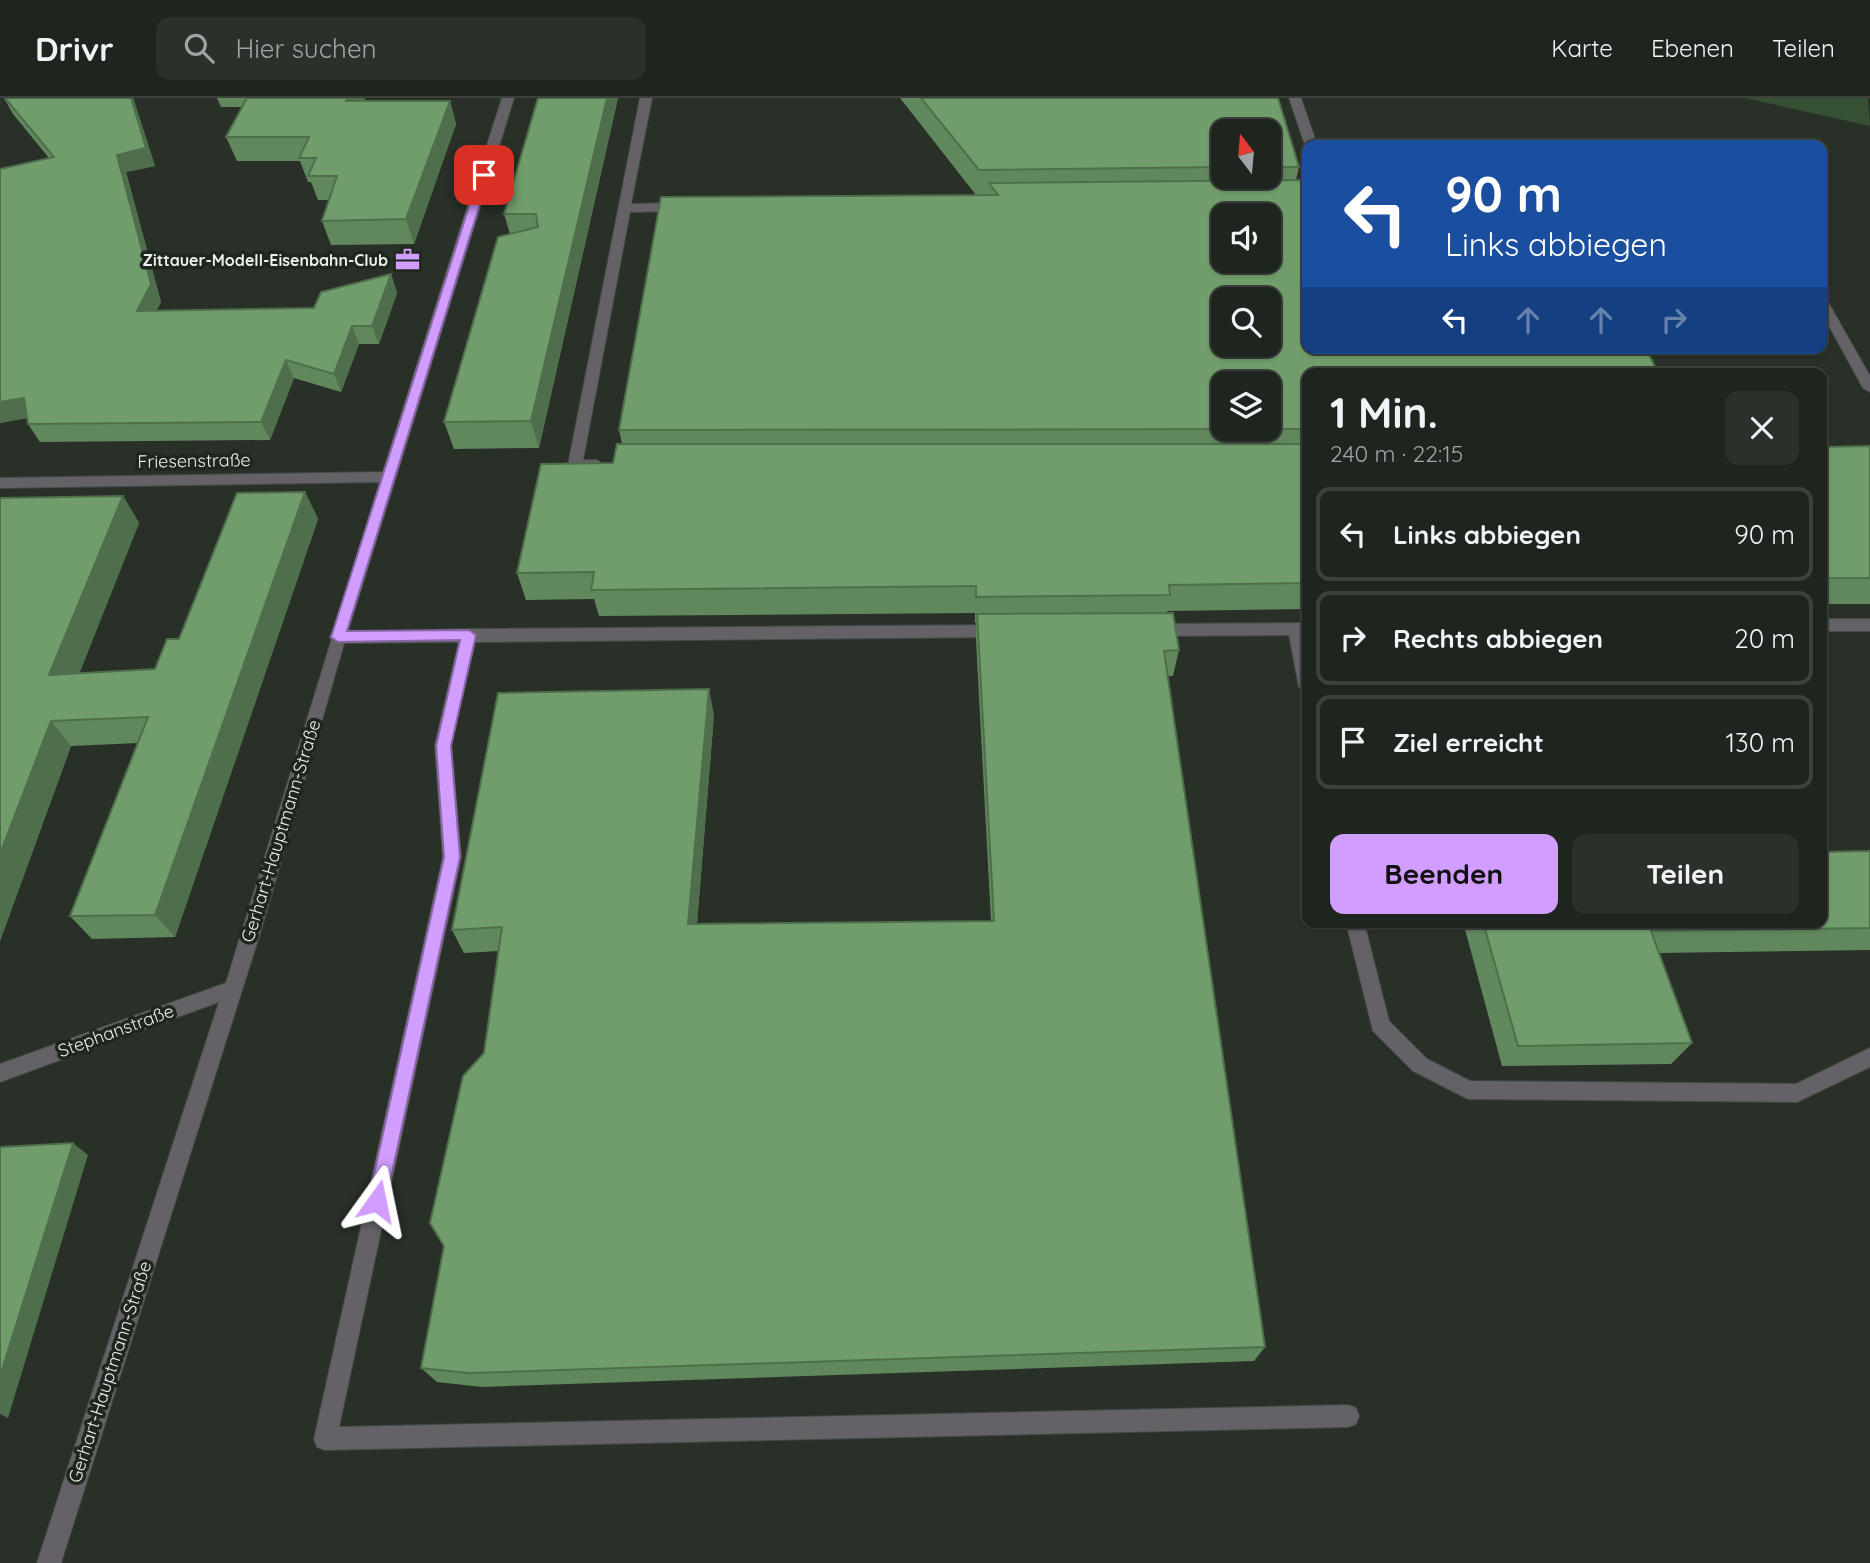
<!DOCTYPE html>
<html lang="de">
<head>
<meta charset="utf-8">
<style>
  body { margin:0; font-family:Quicksand,sans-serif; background:#2b302b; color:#f1f3f6; height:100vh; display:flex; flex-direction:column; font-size:26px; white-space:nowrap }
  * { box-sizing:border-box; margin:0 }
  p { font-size:23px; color:#a1a4a4 }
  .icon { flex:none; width:38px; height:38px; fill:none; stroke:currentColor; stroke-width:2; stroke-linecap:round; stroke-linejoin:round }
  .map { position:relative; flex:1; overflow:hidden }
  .details { position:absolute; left:1302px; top:270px; width:525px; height:560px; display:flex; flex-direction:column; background:#1e241e; border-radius:14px; box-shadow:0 2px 5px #0004,0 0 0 2px #3c413c }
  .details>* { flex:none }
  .top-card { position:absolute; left:1302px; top:42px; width:525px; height:214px; border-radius:14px; box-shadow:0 2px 5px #0004,0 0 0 2px #3c413c; background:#1a4fa0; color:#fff; overflow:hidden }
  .needle { width:46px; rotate:344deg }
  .tools { position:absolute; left:1211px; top:21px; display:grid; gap:14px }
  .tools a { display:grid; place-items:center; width:70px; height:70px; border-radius:14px; background:#1e241e; box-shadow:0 2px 5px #0004,0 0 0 2px #3c413c; font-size:35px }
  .pin { position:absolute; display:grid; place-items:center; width:60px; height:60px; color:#fff; margin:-30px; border-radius:14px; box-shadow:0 4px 10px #0006 }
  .me { position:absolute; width:77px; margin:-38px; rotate:12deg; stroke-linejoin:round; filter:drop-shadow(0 0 5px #0008) }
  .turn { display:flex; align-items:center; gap:24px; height:147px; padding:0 28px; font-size:32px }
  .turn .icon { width:91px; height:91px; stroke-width:2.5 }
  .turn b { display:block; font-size:49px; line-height:60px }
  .lanes { display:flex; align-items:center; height:66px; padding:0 28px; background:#0003; justify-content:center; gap:35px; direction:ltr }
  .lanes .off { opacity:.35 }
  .round { display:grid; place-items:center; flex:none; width:74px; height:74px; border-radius:14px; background:#2b302b }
  .summary { display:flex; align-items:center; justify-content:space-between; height:119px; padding:0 28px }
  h1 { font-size:42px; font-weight:700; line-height:52px }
  .button { display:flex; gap:14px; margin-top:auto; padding:14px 28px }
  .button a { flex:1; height:80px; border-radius:14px; background:#d19dfe; color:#111; font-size:28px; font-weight:700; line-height:80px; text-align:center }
  .button a+a { background:#2b302b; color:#f1f3f6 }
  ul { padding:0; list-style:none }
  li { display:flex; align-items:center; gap:21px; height:94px; margin:0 14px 10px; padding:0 14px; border:4px solid #3c413c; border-radius:14px }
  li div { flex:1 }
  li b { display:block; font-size:26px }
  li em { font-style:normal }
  header { display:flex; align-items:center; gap:42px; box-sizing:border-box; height:98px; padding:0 35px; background:#1e241e; border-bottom:2px solid #3c413c }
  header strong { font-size:33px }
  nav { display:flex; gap:38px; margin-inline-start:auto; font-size:24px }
  .search { width:490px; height:63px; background:#2b302b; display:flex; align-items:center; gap:18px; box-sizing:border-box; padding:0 24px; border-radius:14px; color:#a1a4a4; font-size:26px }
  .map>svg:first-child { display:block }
  .green { fill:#365034 }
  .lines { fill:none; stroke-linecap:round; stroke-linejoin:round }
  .service-casing { stroke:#434b43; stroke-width:2 }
  .minor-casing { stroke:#434b43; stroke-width:2 }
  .service { fill:#656267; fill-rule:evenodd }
  .minor { fill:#656267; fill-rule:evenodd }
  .wall { fill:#61875d; fill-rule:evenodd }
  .shaded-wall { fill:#4f6e4c }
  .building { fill:#719d6c; stroke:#4f6e4c; stroke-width:2; fill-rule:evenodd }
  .route { fill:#d19dfe; stroke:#8866a5; stroke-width:2 }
  .labels { text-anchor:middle; stroke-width:7; stroke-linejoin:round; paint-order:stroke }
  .far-poi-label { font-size:16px; font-weight:bold; fill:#eaf0ea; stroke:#1f261e; text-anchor:end }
  .street-label { font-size:18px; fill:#eaf0ea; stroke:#1f261e }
</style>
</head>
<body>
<header>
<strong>Drivr</strong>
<div class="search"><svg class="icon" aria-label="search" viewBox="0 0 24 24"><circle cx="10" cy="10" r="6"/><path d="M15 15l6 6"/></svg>Hier suchen</div>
<nav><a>Karte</a><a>Ebenen</a><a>Teilen</a></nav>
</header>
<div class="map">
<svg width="1870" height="1465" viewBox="0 0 1870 1465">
  <rect width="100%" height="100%" fill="#283028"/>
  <!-- green -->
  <path class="green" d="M1745 0H1868L1870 28Z"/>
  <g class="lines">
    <defs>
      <path id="service" d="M640 0H652L631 106 681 105 687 109 681 113 630 114 583 362H597L604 367C597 375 575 375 568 367Z
        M1289 0H1301L1317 47H1307V50L1305 47Z
        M1822 200 1828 204 1870 278V294L1863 290 1822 215Z
        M1822 521H1870V533H1822Z
        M1307 525V595L1299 589 1289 537 1154 538 1146 532 1154 526Z
        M1000 527 1008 533 1000 539 475 544 451 647 461 759 339 1329 1348 1307 1356 1310 1359 1318 1356 1326 1348 1329 325 1352 317 1349 314 1341 443 759 435 647 459 544 338 545 332 543 330 539 332 535 469 531Z
        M1346 824H1364L1389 923 1427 961 1470 983 1796 986 1870 950V969L1797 1004 1468 1001 1413 973 1373 933Z"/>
      <path id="minor" d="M502 0H514L346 539 262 829 61 1465H37L219 904 0 984V966L226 885 380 384 0 390V380L383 374Z"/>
    </defs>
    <!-- service casing -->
    <use href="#service" class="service-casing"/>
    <!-- minor casing -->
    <use href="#minor" class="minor-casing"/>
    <!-- service -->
    <use href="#service" class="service"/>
    <!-- minor -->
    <use href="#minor" class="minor"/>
  </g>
  <!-- wall -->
  <path class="wall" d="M4 0H133L155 68 126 74 161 204 156 213 314 210 391 176 397 195 379 246H359L341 294 294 280 270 342 40 344 28 326 27 320 0 325V71L49 60 13 16Z
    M217 0H365L364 3H450L456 26 414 146 331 147 322 123 329 102H318L311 84H308L300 63H237L226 39 242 9H221Z
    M538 0H618L539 350 454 351 444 324 510 136 504 116Z
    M900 0H1278L1299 69 1296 82 1307 275V511L1167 513V515L1179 552 1173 578H1168L1265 1249 1254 1263 482 1289 437 1284 421 1270 484 955 499 853 464 855 452 832 714 617 697 826 991 823 976 542V525H975V515L599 518 594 501 526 502 517 475 613 365 622 346 619 332 976 97ZM1223 33H1269V79H1223Z
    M1870 348V506H1822V349Z
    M305 394 318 421 175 839 92 841 70 818 138 645 71 648 0 843V400L123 398 139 425 79 575 155 571 179 541Z
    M1870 753V852L1659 855 1692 945 1671 966 1502 968 1463 824H1822Z"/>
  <!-- shaded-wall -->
  <path class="shaded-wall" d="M131 0H133L155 68 126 74 161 204 147 231 137 213 117 57Z
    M348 0H365L355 27 346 3Z
    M607 0H618L539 350 531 323Z
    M450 3 456 26 414 146 406 121Z
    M391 176 397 195 379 246 372 228Z
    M352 228 359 246 341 294 334 276Z
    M286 262 294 280 270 342 261 324Z
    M24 300 36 318 0 325V304Z
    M305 394 318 421 175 839 155 817Z
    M123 398 139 425 69 602 49 577Z
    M709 591 714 617 695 849 688 826Z
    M51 623 71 648 0 843V756Z
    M73 1045 88 1057 8 1320 0 1316V1278Z"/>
  <!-- building -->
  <path class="building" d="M5 0H131L146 50 117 57 151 186 137 213 314 210 321 194 391 176 372 228H352L334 276 286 262 261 324 28 326 24 300 0 304V71L54 59Z
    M247 0H348L346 3H450L406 121 322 123 337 78H308L316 60H299L309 39H226Z
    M538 0H607L531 323 444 324 498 139 538 129 536 116H504Z
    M921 0H1278L1299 69H1269V33H1223V69L979 72Z
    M1303 82 1307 94V250H1646L1658 275H1307V331L619 332 661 99 998 97 989 85ZM1223 117H1269V163H1223ZM1223 201H1269V247H1223ZM1223 285H1269V331H1223Z
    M617 346H1307V485L1169 487 1170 497 976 499V488L591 492 594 474 517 475 541 366 613 365Z
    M1870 348V480H1822V349Z
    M305 394 155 817 70 818 148 619 51 623 0 756V400L123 398 49 577 155 571 167 541H179L237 395Z
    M1173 515 1179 552 1164 553 1265 1249 468 1275 421 1270 444 1148 430 1125 463 978 484 955 502 829 452 832 498 595 709 591 688 826 994 823 977 516Z
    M1870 753V830L1651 833 1692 945 1518 948 1483 824H1822V754Z
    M73 1045 0 1278V1049Z"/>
  <!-- route -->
  <path class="route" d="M484 74 489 77 347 533 469 532 476 537 451 648 460 759 386 1103 384 1110 377 1112 370 1110 368 1103 444 759 436 648 460 542 338 544 331 539 479 77Z"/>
  <!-- icons -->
  <defs>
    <symbol id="office-bare" viewBox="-9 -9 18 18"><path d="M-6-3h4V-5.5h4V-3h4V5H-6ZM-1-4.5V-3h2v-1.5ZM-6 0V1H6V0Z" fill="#d19dfe" stroke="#1f261e" stroke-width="2.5" paint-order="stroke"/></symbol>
  </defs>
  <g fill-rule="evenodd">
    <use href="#office-bare" x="390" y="144" width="35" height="35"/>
  </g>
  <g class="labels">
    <!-- far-poi labels -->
    <g class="far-poi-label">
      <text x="388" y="168">Zittauer-Modell-Eisenbahn-Club</text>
    </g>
    <!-- street labels -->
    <g class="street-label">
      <text transform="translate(194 363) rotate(-1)" y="6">Friesenstraße</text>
      <text transform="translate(281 733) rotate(-73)" y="6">Gerhart-Hauptmann-Straße</text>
      <text transform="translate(116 933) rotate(-20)" y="6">Stephanstraße</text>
      <text transform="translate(110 1274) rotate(-72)" y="6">Gerhart-Hauptmann-Straße</text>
    </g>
  </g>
</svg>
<div class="tools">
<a><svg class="needle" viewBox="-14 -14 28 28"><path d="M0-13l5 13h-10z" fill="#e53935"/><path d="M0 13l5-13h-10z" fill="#a1a4a4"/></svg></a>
<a><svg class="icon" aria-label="sound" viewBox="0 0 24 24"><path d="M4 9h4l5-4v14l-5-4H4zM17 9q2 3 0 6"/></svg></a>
<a><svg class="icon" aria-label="search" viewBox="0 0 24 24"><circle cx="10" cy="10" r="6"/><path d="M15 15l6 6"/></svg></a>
<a><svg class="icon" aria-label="layers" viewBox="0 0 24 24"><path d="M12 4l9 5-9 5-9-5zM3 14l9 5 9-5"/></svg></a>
</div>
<div class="pin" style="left:484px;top:77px;background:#d93025"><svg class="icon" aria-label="arrive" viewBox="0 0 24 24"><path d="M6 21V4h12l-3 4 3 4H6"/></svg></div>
<svg class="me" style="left:377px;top:1103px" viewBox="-20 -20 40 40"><path d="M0-17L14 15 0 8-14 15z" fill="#d19dfe" stroke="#fff" stroke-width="4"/></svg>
<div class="top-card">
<div class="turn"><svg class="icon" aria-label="left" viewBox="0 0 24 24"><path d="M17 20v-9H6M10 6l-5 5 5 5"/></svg><div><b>90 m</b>Links abbiegen</div></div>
<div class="lanes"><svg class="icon" aria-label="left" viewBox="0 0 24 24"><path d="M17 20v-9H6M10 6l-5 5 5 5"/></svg><svg class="icon off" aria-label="ahead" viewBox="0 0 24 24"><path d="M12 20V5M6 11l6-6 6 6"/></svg><svg class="icon off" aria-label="ahead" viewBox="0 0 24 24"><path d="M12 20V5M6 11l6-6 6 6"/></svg><svg class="icon off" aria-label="right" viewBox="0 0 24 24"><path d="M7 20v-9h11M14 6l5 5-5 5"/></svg></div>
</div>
<section class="details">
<div class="summary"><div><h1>1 Min.</h1><p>240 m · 22:15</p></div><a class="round"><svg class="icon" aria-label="close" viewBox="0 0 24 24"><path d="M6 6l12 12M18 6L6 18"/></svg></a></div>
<ul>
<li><svg class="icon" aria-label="left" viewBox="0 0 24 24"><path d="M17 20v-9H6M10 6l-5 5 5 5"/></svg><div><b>Links abbiegen</b></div><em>90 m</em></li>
<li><svg class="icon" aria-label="right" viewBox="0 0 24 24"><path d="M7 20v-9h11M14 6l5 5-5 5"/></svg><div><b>Rechts abbiegen</b></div><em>20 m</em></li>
<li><svg class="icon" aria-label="arrive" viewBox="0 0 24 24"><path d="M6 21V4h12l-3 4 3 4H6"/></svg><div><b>Ziel erreicht</b></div><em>130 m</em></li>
</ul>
<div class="button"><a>Beenden</a><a>Teilen</a></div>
</section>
</div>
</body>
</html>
